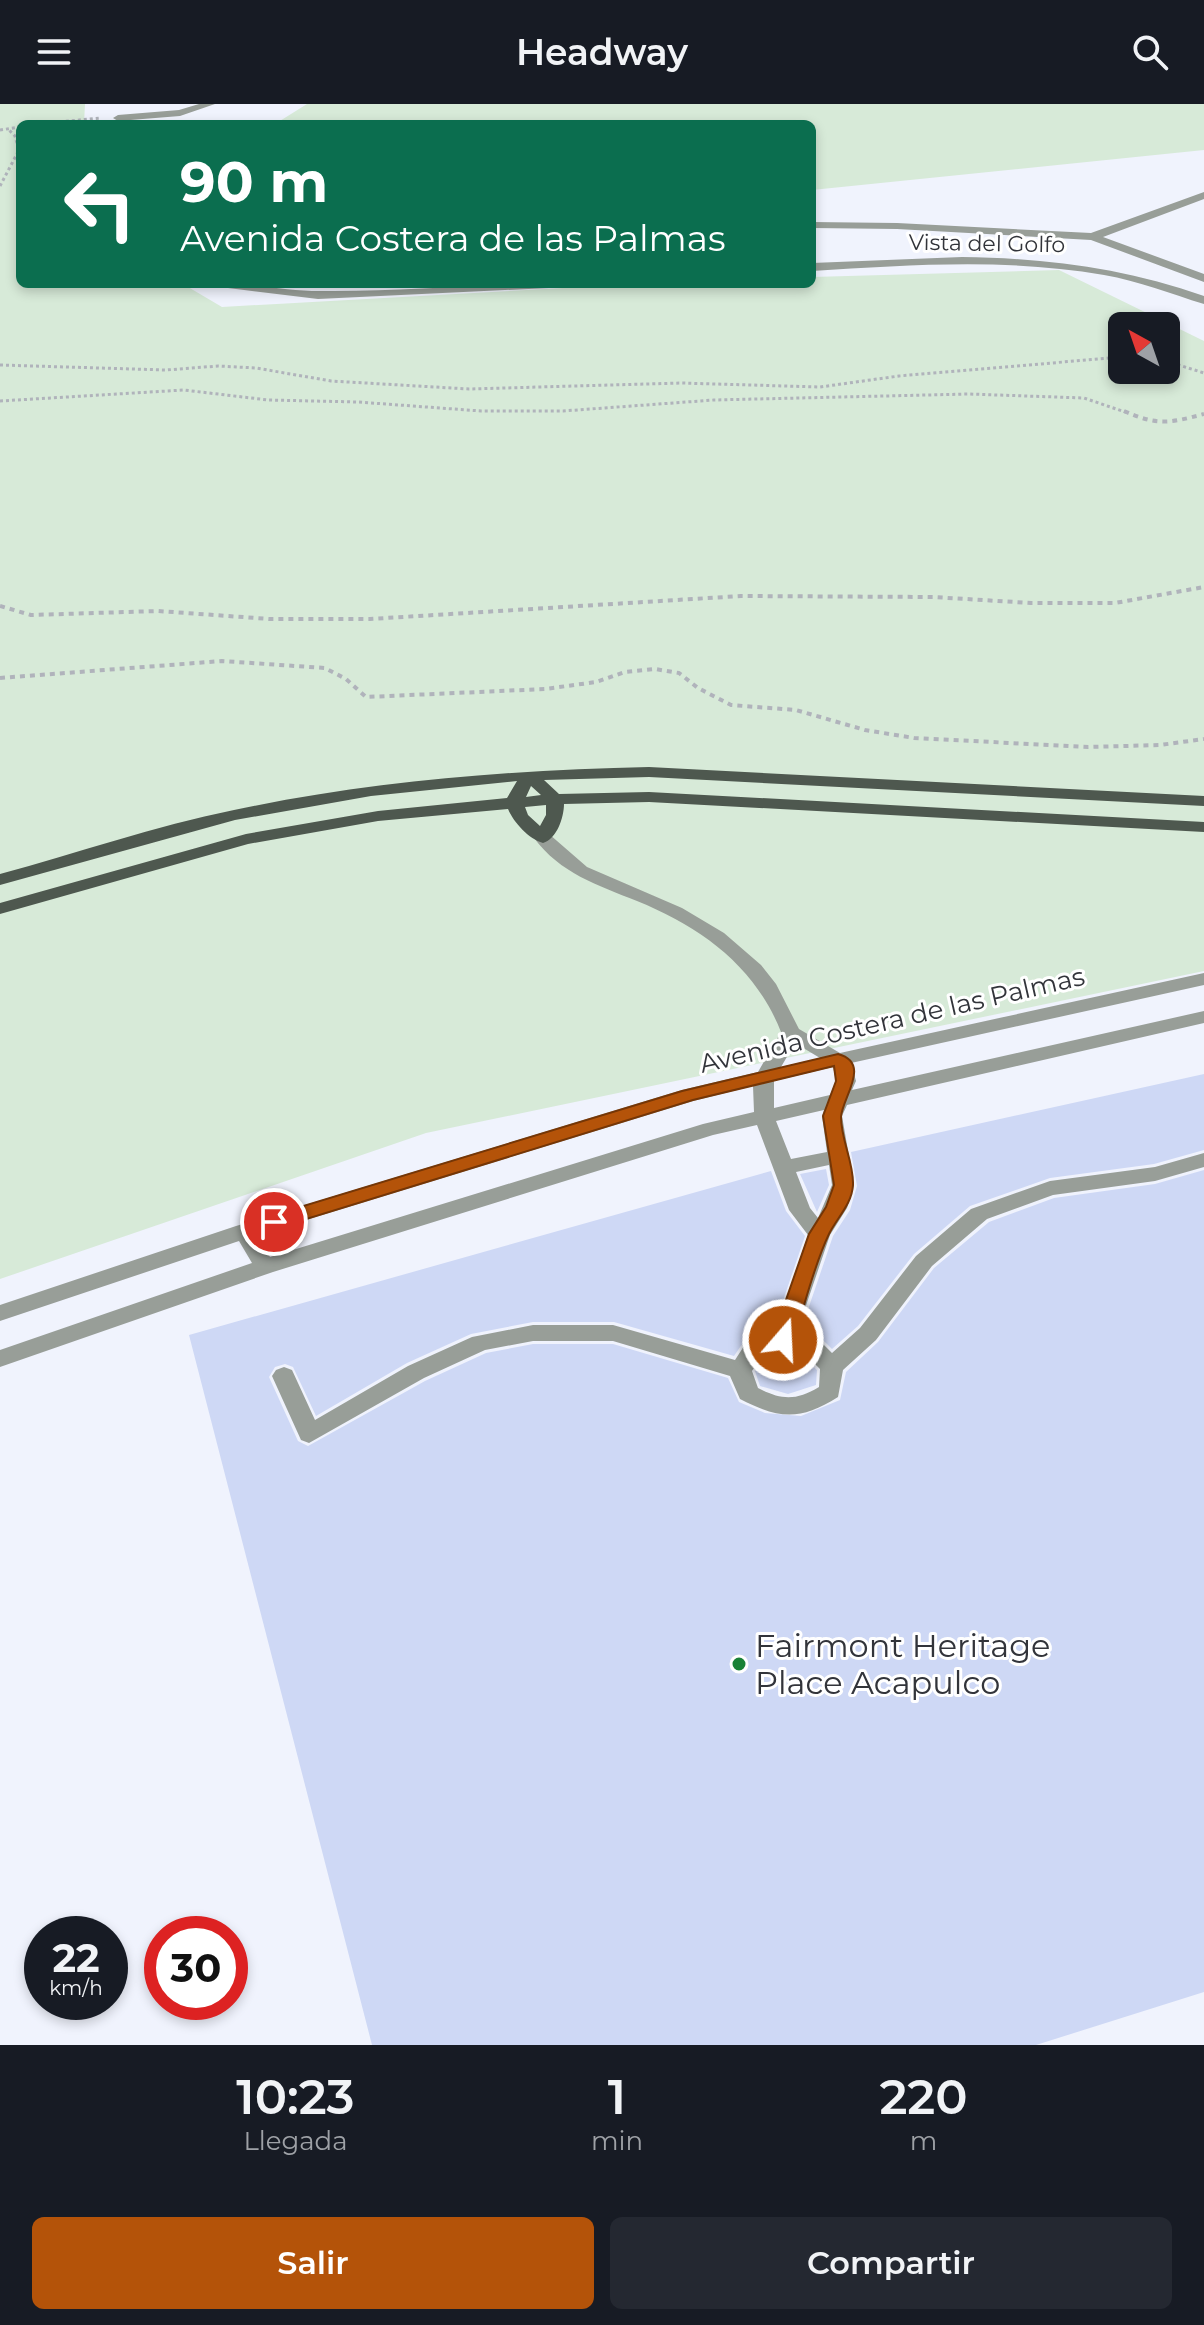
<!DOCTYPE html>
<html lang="es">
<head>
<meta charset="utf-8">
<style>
  body { margin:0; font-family:Montserrat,sans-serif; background:#242831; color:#f1f3f6; height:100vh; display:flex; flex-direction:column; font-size:30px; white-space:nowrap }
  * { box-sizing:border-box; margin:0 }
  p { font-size:26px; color:#9ea1a6 }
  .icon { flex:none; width:44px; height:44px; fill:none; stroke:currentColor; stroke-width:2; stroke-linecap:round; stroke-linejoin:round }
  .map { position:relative; height:1941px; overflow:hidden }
  .details { display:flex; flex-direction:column; background:#171b24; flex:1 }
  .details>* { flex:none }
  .guide { position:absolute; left:16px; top:16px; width:800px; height:168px; border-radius:12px; box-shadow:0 4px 12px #0003; background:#0b6e4f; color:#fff; overflow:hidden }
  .needle { width:52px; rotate:320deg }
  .fabs { position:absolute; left:1108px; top:208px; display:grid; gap:16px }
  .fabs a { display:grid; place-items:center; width:72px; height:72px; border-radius:12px; background:#171b24; box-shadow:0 4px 12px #0003; font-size:40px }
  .speed { position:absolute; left:24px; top:1812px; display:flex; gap:16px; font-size:40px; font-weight:700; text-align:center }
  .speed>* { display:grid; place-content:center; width:104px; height:104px; border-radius:50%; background:#171b24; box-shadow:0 4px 12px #0003; line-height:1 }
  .speed small { font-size:20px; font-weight:400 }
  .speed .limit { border:12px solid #d22; background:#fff; color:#111 }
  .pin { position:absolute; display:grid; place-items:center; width:68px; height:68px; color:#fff; margin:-34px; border:4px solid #fff; border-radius:50%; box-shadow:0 2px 8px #0007 }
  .me { position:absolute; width:88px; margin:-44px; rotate:19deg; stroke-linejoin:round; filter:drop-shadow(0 0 6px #0008) }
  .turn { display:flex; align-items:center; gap:28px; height:168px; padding:0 32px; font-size:36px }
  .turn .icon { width:104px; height:104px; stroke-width:2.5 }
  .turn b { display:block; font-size:56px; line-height:68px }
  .eta { display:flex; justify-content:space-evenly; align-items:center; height:136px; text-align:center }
  .eta b { font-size:48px; font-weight:600; line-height:56px }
  .action { display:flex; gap:16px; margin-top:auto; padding:16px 32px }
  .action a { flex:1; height:92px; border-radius:12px; background:#b45309; color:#fff; font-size:32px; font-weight:600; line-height:92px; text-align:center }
  .action a+a { background:#242831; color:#f1f3f6 }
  header { display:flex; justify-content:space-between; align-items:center; height:104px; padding:0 32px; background:#171b24; font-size:36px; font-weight:600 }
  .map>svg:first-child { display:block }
  .green { fill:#d7ead8; fill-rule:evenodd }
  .building { fill:#ced8f5 }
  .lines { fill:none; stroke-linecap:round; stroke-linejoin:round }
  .path-far1 { stroke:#b0b3bb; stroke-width:3; stroke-dasharray:3 3; stroke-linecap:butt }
  .path { stroke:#b0b3bb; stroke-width:4; stroke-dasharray:5 5; stroke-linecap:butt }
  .minor { fill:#989e98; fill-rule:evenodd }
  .major { fill:#4e584f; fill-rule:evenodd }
  .route { fill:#b45309; stroke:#753606; stroke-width:2 }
  .poi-dot { fill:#188136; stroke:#fff; stroke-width:3 }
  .labels { text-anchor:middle; stroke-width:6; stroke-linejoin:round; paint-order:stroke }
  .far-street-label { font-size:22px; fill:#32343a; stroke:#fff }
  .street-label { font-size:26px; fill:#32343a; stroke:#fff }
  .near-poi-label { font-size:32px; fill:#32343a; stroke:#fff; text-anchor:start }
</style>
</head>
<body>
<header><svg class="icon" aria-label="menu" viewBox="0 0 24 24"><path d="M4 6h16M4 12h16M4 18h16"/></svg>Headway<svg class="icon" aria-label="search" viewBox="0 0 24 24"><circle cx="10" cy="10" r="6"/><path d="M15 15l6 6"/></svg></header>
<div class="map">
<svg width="1204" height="1941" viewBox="0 0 1204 1941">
  <rect width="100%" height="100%" fill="#f0f3fd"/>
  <!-- green -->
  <path class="green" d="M0 0H85L84 20H20V180H183L222 203 636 180H812V173L1059 166 1204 237V867L426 1029 0 1175ZM1122 222H1166V266H1122Z
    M307 0H1204V46L812 86V20H275Z"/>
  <!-- building -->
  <path class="building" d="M1204 970V1046L1154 1060 1050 1074 970 1102 914 1150 858 1222 832 1245 822 1235 800 1229 833 1132 850 1106 857 1082 851 1048Z
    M826 1065 829 1081 817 1108 800 1070Z
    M1204 1066V1888L1036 1941H372L189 1231 771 1067 786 1107 805 1132 772 1229 745 1236 734 1252 614 1218H533L471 1230 407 1259 316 1312 293 1263 285 1260 275 1263 269 1273 298 1337 308 1342 425 1277 486 1249 533 1240H613L728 1274 739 1298 765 1309 801 1312 840 1296 846 1268 878 1238 934 1164 989 1118 1054 1094 1155 1080Z
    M783 1247 803 1253 817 1266 816 1281 788 1290 760 1282 755 1267 764 1254Z"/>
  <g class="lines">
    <!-- path-far1 -->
    <path class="path-far1" d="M36 20 101 14
      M0 26 20 23
      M0 82 19 46 15 32 8 25
      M1166 257 1204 269
      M0 261 166 266 218 262 256 264 331 277 469 285 681 279 820 283 899 272 1122 253
      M0 297 184 286 268 296 358 298 481 307H563L714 296 969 290 1084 294 1128 309"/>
    <!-- path -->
    <path class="path" d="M1124 307C1157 322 1170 319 1204 310
      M0 502 31 511 158 507 270 515H370L741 492 933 493 1031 499H1115L1204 483
      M0 574 222 557 325 564 346 575 366 593 545 585 596 578 625 568 655 565 679 569 698 584 731 601 796 606 865 626 914 634 1088 643 1160 641 1204 635"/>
    <!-- minor -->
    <path class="minor" d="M199 0H215L180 12 118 17 113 14 118 11 179 6Z
      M1204 88V95L1103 133 1204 170V178L1091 136 897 125 812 124V118L897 119 1091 129Z
      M962 153C1046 154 1124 164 1204 192V200C1171 190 1139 177 1104 171 1007 154 910 161 812 167V159Z
      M222 180C255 180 288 187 320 187 399 188 477 180 555 180L549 184 318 195 228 184Z
      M543 729 549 730 587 763 682 804 724 829 761 861 776 880 799 925 840 949 1204 869V881L851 959 856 977 852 986 1204 907V919L847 1001 842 1012 854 1081 847 1104 830 1131 796 1231 821 1238 832 1249 860 1224 916 1152 971 1105 1050 1077 1155 1063 1204 1049V1063L1155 1077 1053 1091 987 1115 932 1162 876 1236 843 1266 838 1293C800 1317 779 1315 740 1295L730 1272 613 1237H533L485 1246 424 1274 309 1339 301 1336 272 1272 276 1266 284 1263 292 1266 315 1316 408 1262 472 1233 533 1221H613L735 1256 746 1239 774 1231 808 1131 789 1106 757 1021 713 1031 273 1168 0 1263V1246L252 1159 239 1137 0 1217V1201L236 1122 682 986 758 968 781 928C755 862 701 823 637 797 597 781 560 769 534 734ZM795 939 820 954 781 963ZM833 963 836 977 830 991 774 1004V977ZM753 982 754 1008 703 1020 270 1153 257 1131 693 997ZM824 1006 822 1012 827 1048 791 1055 776 1017ZM829 1061 832 1081 818 1114 810 1104 796 1068ZM783 1244 805 1250 820 1265 819 1283C796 1297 781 1296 758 1284L752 1267 762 1251Z"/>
    <!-- major -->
    <path class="major" d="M649 663 1204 692V702L649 673 544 676 559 690 649 688 1204 718V728L649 698 564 700C564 713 557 735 543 739 529 735 514 719 508 705L378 717 248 740 0 810V799L246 730 378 707 507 694 517 677 371 692 235 716 0 781V770C77 749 155 722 234 706 371 677 509 666 649 663ZM531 682 541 691 526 693ZM546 701V711L540 722 528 711 525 703Z"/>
  </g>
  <!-- route -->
  <path class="route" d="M838 950C872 959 842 994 841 1013 841 1036 854 1059 853 1081 852 1100 837 1114 829 1130 813 1163 805 1202 793 1236L790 1241H775L772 1236 809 1130 826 1103 834 1081 823 1012 836 977 834 962 693 996 274 1125 264 1118 267 1113 682 987Z"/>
  <!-- markers -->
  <circle class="poi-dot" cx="739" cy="1560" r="8"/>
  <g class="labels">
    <!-- far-street labels -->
    <g class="far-street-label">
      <text transform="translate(987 139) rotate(1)" y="8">Vista del Golfo</text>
    </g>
    <!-- street labels -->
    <g class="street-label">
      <text transform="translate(892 916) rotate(-13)" y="9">Avenida Costera de las Palmas</text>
    </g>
    <!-- near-poi labels -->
    <g class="near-poi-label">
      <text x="755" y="1553">Fairmont Heritage<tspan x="755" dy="37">Place Acapulco</tspan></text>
    </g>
  </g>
</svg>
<div class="fabs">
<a><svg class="needle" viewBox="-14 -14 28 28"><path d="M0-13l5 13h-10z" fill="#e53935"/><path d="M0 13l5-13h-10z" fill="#9ea1a6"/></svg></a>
</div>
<div class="speed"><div>22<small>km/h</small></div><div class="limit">30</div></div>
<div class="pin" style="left:274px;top:1118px;background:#d93025"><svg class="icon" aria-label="arrive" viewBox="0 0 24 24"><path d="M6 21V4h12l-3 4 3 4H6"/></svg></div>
<svg class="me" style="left:783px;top:1236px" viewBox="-20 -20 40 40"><circle r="17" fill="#b45309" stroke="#fff" stroke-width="3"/><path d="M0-11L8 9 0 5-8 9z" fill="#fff"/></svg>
<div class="guide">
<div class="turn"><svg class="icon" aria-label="left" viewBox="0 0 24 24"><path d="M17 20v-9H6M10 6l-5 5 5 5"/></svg><div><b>90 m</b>Avenida Costera de las Palmas</div></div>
</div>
</div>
<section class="details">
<div class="eta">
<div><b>10:23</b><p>Llegada</p></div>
<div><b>1</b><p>min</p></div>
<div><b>220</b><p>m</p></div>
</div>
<div class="action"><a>Salir</a><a>Compartir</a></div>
</section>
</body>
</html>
